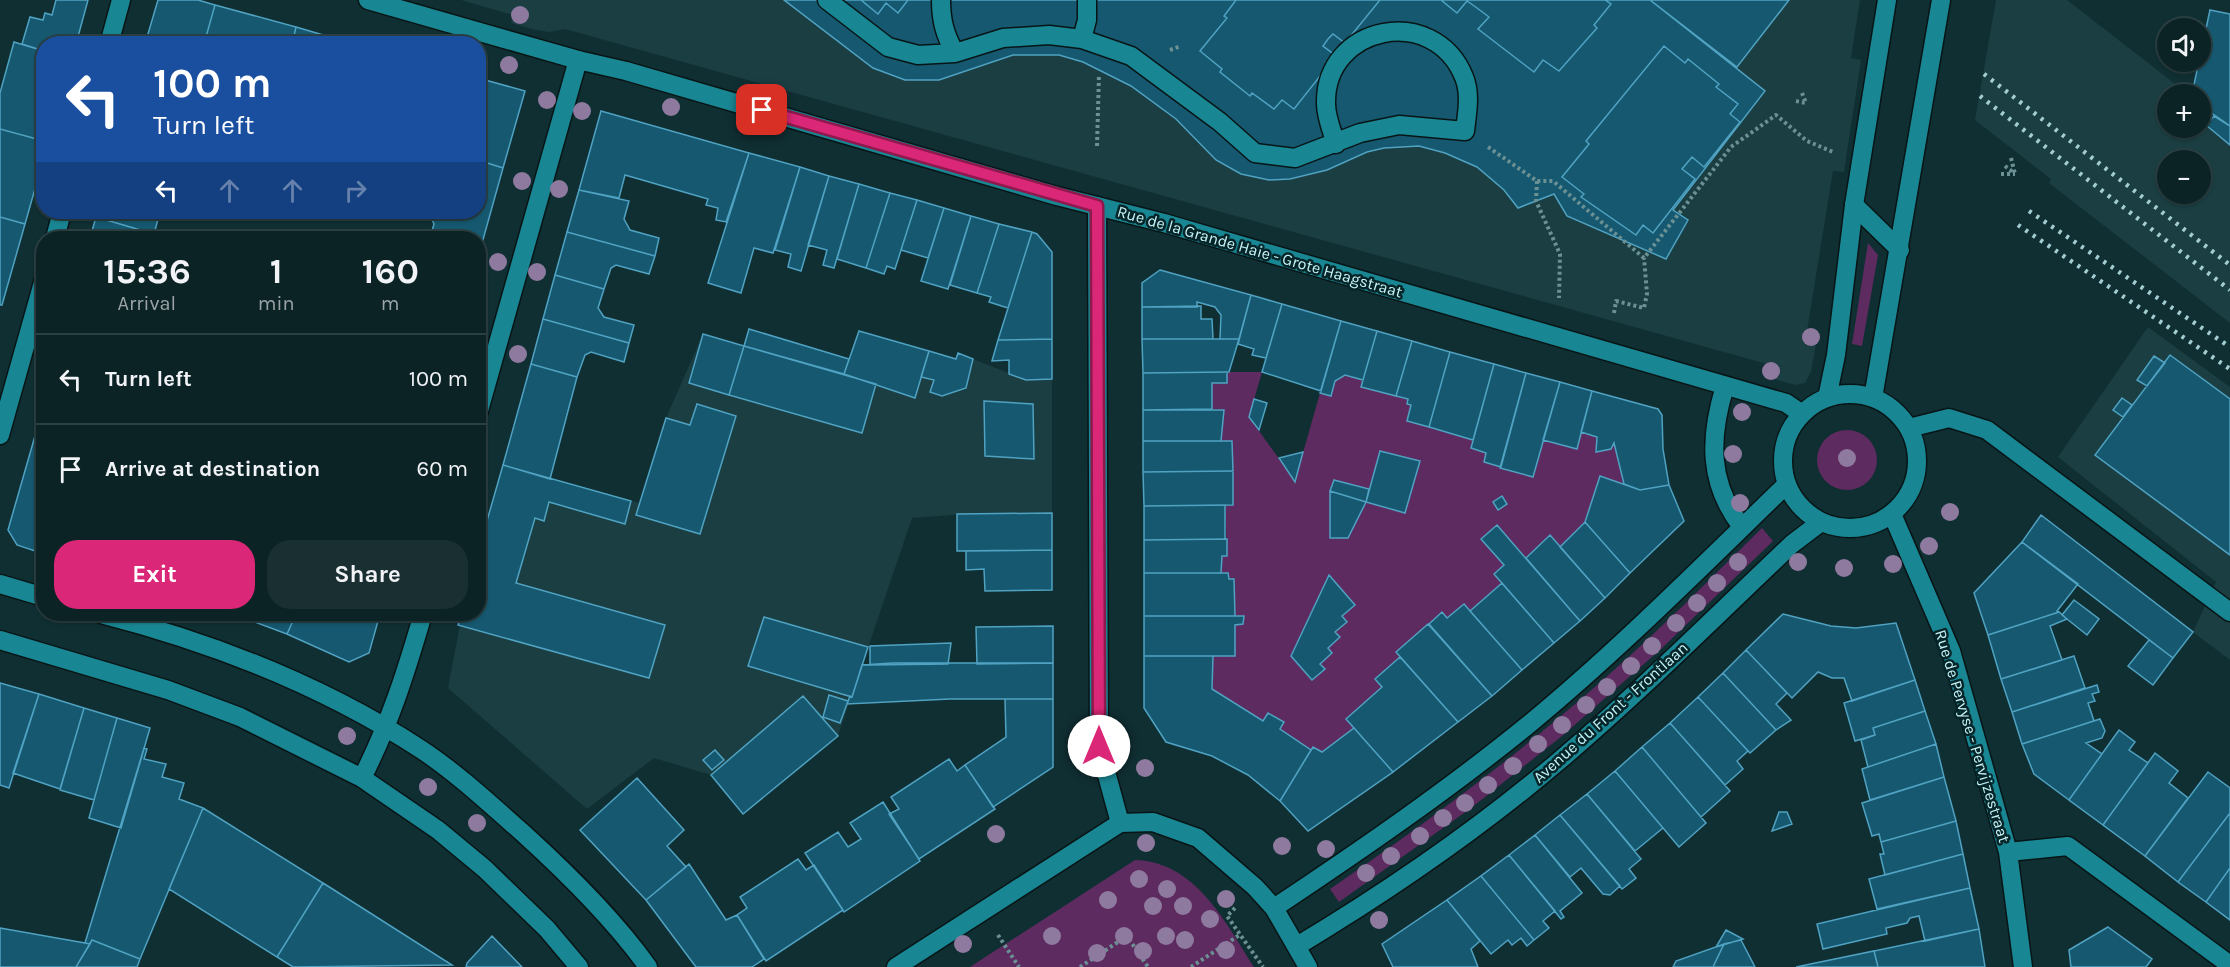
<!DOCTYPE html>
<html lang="en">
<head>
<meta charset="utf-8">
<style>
  body { margin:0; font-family:Karla,sans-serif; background:#1a2f32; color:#f1f3f6; height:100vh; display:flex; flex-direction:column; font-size:22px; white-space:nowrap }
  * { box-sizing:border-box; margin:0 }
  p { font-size:20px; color:#9aa4a7 }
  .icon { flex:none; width:33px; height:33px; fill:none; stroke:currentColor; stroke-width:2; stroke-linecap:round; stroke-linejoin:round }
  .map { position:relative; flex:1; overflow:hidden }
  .panel { position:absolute; left:36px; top:231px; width:450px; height:390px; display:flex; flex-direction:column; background:#0c2326; border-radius:24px; box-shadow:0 2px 4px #0004,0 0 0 2px #2c4043 }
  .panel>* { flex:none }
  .guide { position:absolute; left:36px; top:36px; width:450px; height:183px; border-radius:24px; box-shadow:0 2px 4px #0004,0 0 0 2px #2c4043; background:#1a4fa0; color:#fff; overflow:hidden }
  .controls { position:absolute; left:2157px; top:18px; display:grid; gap:12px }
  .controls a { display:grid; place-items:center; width:54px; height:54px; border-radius:50%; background:#0c2326; box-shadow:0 2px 4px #0004,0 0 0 2px #2c4043; font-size:30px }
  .pin { position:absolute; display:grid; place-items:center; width:51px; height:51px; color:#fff; margin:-26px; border-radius:12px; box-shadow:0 3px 9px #0006 }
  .me { position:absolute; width:66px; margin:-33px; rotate:0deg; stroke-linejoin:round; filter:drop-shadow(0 0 4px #0008) }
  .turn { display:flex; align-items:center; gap:21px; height:126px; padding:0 18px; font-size:27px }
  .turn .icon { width:78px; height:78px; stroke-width:2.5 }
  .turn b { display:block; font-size:42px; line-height:51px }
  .lanes { display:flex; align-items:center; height:57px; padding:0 18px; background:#0003; justify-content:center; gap:30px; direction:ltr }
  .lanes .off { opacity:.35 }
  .eta { display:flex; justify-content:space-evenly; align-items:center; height:102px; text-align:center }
  .eta b { font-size:36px; font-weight:700; line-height:42px }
  .primary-button { display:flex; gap:12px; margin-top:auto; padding:12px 18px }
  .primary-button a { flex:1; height:69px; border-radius:24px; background:#db2777; color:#fff; font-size:24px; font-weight:700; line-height:69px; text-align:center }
  .primary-button a+a { background:#1a2f32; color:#f1f3f6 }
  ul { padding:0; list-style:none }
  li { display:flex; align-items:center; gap:18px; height:90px; padding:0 18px; border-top:2px solid #2c4043 }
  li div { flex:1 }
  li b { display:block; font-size:22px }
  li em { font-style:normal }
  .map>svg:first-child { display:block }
  .built { fill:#1a3e42; fill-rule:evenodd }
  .green { fill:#5d2b5f; fill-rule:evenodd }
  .building { fill:#15586f; stroke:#50a2c2; stroke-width:1.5 }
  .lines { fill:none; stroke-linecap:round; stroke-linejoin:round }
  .lane-casing { stroke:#081516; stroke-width:21 }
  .street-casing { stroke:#081516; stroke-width:21 }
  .secondary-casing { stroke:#081516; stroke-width:21 }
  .path { stroke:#6b9195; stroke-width:4; stroke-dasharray:3 3; stroke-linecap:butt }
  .lane { stroke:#198793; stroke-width:18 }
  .street { stroke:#198793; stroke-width:18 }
  .secondary { stroke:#198793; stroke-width:18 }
  .rail { stroke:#a3cdd2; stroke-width:4.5; stroke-dasharray:3 6; stroke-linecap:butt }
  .tree { fill:#8f7a9f }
  .route-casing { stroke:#8e194d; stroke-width:15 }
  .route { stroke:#db2777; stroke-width:10 }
  .labels { text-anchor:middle; stroke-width:5; stroke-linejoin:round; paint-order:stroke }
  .street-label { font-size:16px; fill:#c6f3f8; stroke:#052529 }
</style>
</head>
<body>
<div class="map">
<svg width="2230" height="967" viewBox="0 0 2230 967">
  <rect width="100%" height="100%" fill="#102f33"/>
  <!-- built -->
  <path class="built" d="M461 0H1860L1851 58 1861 60 1844 172 1833 171 1807 331 1818 333 1811 372 1805 383 1795 385 1764 376 1767 364 565 29 549 32 532 29 511 23 513 15Z
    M1996 0H2067L2188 94H2168V128H2200L2201 121 2230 145V323L2049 183 2051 179 1975 120ZM2168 160H2200V194H2168Z
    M2148 327 2230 387V660L2193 632 2216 582 2058 457Z
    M749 329 850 359 859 331 956 359 958 353 1026 380 1052 379V513L964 514 912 518 838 736 743 814 711 775 654 758 587 809 448 688 462 614H478L479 552 503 465 640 503 666 418 703 334 743 346Z"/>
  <!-- green -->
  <path class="green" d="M1868 243 1878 255 1862 346 1852 344Z
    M1227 372H1262L1249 417 1295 481 1320 393 1331 396 1335 381 1345 375 1363 380 1361 387 1408 399 1407 403 1411 405 1407 421 1473 440 1471 448 1486 453 1484 462 1533 477 1543 440 1576 449 1581 432 1597 437 1596 452 1610 449 1614 443 1624 484 1600 477 1585 522 1560 547 1550 535 1526 558 1497 525 1481 539 1504 565 1494 574 1502 583 1470 611 1464 604 1447 618 1428 624 1397 652 1400 657 1375 679 1382 687 1346 719 1354 728 1322 752 1314 747 1311 750 1280 729 1284 722 1269 713 1263 721 1212 689 1213 656 1235 655V625L1243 624 1244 616H1235L1234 579H1229L1228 573H1221L1222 556H1227L1225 505H1233L1232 441H1221L1224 410 1212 409V383H1227ZM1381 451 1420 461 1405 512 1366 502 1347 538H1330V491L1334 480 1369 489ZM1329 575 1355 605 1342 616 1335 632 1339 637 1328 648 1332 653 1320 664 1324 669 1312 680 1291 656Z
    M1817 460a30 30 0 1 1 60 0a30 30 0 1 1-60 0Z
    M1762 528 1773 541 1661 649 1562 736 1471 808 1339 902 1330 889C1425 824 1518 755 1604 679 1659 631 1710 579 1762 528Z
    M1135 860C1196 862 1225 922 1254 967H970Z"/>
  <!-- building -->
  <path class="building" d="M56 0H88L76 44H44V51L22 44 30 17 43 20 45 13 52 15Z
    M158 0H198L215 5 204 44 178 41 177 44H145Z
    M784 0H1650L1765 91 1673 210 1688 220 1666 259 1567 216 1554 194 1518 208 1504 190 1477 167 1445 153 1419 146 1384 148 1367 152 1327 170 1290 179 1269 180 1241 174 1216 160 1176 119 1131 86 1083 62 1059 55H1013L939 80H905L873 68Z
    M861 0H908L898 13 886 3 878 14Z
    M1236 0H1380L1345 43 1333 34 1328 39 1323 46 1336 56 1294 109 1282 100 1274 109 1252 93 1250 96 1220 72 1222 69 1200 51 1227 18 1224 16Z
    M1441 0H1605L1611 4 1594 25 1597 28 1559 71 1543 60 1534 72 1478 29 1489 17 1477 8 1467 1 1457 13Z
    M1650 0H1789L1737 67Z
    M215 5 296 27 292 44H204Z
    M2210 10 2230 14V126L2200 105V94H2192Z
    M296 27 354 44H292Z
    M14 42 44 51V141L0 129V93Z
    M1664 46 1685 63 1688 59 1719 84 1716 87 1738 104 1730 114 1740 122 1704 167 1692 157 1682 169 1695 179 1653 233 1643 225 1636 235 1581 197 1584 194 1562 177 1589 144 1586 141Z
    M478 78 525 91 503 168 478 160Z
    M601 111 749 153 726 222 716 220 718 208 706 205 708 199 625 175 619 198 579 190Z
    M2214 116 2230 126V145L2206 125Z
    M0 129 44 141V157L25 224 0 217Z
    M749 153 800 167 773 253 754 248 741 293 708 283Z
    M478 160 503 168 479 254 478 238H430L434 224 430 215 419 212H478Z
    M800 167 829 176 801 271 788 267 791 254 775 250Z
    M829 176 859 184 834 268 823 265 827 250 808 245Z
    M859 184 890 193 866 268 837 259Z
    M579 190 629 201 624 219 630 230 659 238 655 256 567 232Z
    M890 193 917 200 895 269 887 266 884 274 866 268Z
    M917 200 944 208 928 258 901 250Z
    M944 208 971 216 948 289 921 281Z
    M98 212H160L154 234 96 217Z
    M971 216 999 224 977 293 950 285Z
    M0 217 25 224 2 305H0Z
    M96 217 154 234 153 238H90Z
    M999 224 1032 232 1008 308 989 302 991 297 977 293Z
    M567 232 655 256 649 274 616 265 611 268 604 289 555 275Z
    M1032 232 1037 234 1052 252V339L998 340Z
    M1160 270 1251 295 1239 339H1220L1221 315 1215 307 1197 302V307H1142V283Z
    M555 275 604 289 598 308 604 317 634 325 629 343 543 319Z
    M1251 295 1282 304 1266 358 1252 355 1254 349 1238 344Z
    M1282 304 1341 321 1321 391 1262 372Z
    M1201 306V319H1212L1213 339H1142V307Z
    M543 319 629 343 624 362 591 352 585 355 577 377 531 364Z
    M1341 321 1377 331 1363 380 1345 375 1335 381 1331 396 1320 393Z
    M749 329 849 359 844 374 744 346Z
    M859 331 929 351 915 398 844 374Z
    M1377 331 1412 341 1396 396 1361 387Z
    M703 334 744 346 729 395 689 383Z
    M1052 339V379L1026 380 1009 374V360L992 361 998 340Z
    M1142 339H1239L1229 372 1143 373Z
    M1412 341 1450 352 1429 427 1407 421 1411 405 1407 404 1408 399 1396 396Z
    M744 346 876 384 862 433 729 395Z
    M929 351 956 359 958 353 973 359 966 388 942 396 930 392 934 380 921 377Z
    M1450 352 1494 364 1473 440 1429 427Z
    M2170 355 2230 399V555L2095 455Z
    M2154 356 2165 363 2147 386 2137 380Z
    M531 364 577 377 550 479 503 465Z
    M1494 364 1526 373 1501 467 1484 462 1486 453 1471 448Z
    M1227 372V383H1212V409L1143 410V373Z
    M1526 373 1560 382 1533 477 1500 468Z
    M1560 382 1592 391 1577 449 1543 440Z
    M1592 391 1658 409 1662 415 1663 449 1669 485 1640 490 1624 484 1614 443 1611 449 1596 452 1597 437 1581 432Z
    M2122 398 2132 405 2123 417 2113 410Z
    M1254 399 1267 403 1259 430 1249 417Z
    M984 401 1033 404 1034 459 985 456Z
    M697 404 736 416 700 534 636 515 666 418 690 425Z
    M1143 410H1224L1221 441H1143Z
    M41 415 44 416V554L17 545 8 530Z
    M1143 441H1232L1233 471 1143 472Z
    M1380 451 1420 461 1405 513 1366 502Z
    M1303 452 1295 482 1279 458Z
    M503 465 631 501 625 524 549 502 544 521 535 518 516 583 665 625 649 678 458 625 462 614H478V552Z
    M1233 471V505L1144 506 1143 472Z
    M1600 476 1640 490 1669 485 1684 521 1630 573 1585 522Z
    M1334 480 1369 489 1366 502 1330 491Z
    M1330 491 1366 502 1348 538H1330Z
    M1502 496 1507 504 1498 510 1493 502Z
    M1225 505V539L1144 540V506Z
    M1052 513V550L957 551V514Z
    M2041 515 2193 632 2173 658 2022 542Z
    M1585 522 1630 573 1605 598 1560 547Z
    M1497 525 1580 621 1554 643 1494 574 1504 565 1481 539Z
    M1550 535 1605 598 1580 621 1526 558Z
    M1227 539V556H1222L1221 573H1144V540Z
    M2022 542 2078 584 2057 611 2059 612 1988 635 1974 593Z
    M1052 550V590L985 591 984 569 966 570V551Z
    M1144 573H1228L1229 579H1234L1235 616H1144Z
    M1329 575 1355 605 1342 616 1347 622 1335 632 1340 637 1328 648 1332 653 1320 664 1325 669 1312 680 1291 656Z
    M1502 583 1554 643 1522 670 1470 611Z
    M2074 600 2099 619 2087 635 2062 615Z
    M1464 604 1522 670 1492 696 1429 624 1442 612 1447 618Z
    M2059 612 2067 619 2050 626 2062 660 2001 679 1988 635Z
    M233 614H296L287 634Z
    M296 614H380L369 653 349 662 287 634Z
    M1783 614 1831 626 1856 628 1896 623 1915 680 1852 701 1844 678H1832L1818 672 1792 698 1746 650Z
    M1144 616H1244L1243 624 1235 625V656H1144Z
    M764 617 868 647 852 697 748 666Z
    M1428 624 1492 696 1458 722 1396 652Z
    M1053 626V663L977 664 976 627Z
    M2149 640 2173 658 2153 685 2128 666Z
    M951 643 948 664 870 665V646Z
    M1746 650 1787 693 1776 704 1791 720 1776 730 1723 673Z
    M1144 656H1213L1212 689 1263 721 1268 713 1284 722 1280 729 1311 750 1280 801 1248 775 1212 756 1166 742 1144 708Z
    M2074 656 2085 688 2012 712 2001 679Z
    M1400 657 1458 722 1393 772 1346 719 1382 687 1375 679Z
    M893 663H1053V699H950L847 704 850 696 852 697 862 665Z
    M1723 673 1776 730 1750 753 1698 697Z
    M1915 680 1925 711 1873 728 1875 735 1855 741 1844 703Z
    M0 683 39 694 9 788 0 785Z
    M2097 685 2099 692 2092 694 2095 701 2088 703 2094 721 2022 744 2012 712Z
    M39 694 84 708 60 789 13 773Z
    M829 695 848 701 840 723 823 717Z
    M803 696 838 736 743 814 711 775Z
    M1698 697 1748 751 1737 761 1743 769 1725 785 1670 723Z
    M1005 699H1053V767L993 807 965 765 1006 737Z
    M84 708 117 718 94 800 60 790Z
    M1925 711 1936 744 1868 767 1861 740 1875 735 1873 728Z
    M117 718 150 728 121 828 89 818Z
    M2100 719 2105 731 2102 738 2086 743 2102 754 2069 800 2034 774 2022 744Z
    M1670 723 1730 791 1701 817 1642 747Z
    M1354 728 1393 772 1308 831 1280 801 1313 747 1322 752Z
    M2119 730 2135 742 2129 750 2148 763 2103 825 2069 800Z
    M1936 744 1944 777 1870 800 1862 769Z
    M1642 747 1706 823 1679 847 1615 771Z
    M144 748 147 749 144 759 166 764 162 777 184 783 179 799 203 808 140 959 92 940 90 944 85 943Z
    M715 750 724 760 712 770 703 760Z
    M2155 753 2178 771 2169 783 2188 798 2145 856 2103 825Z
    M949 759 957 771 965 765 995 809 919 859 889 814 899 809 891 797Z
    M1615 771 1663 828 1635 851 1587 794Z
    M2208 772 2230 788V813L2178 882 2145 856Z
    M1944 777 1956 821 1881 842 1879 834 1872 836 1862 803Z
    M637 778 684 830 667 846 686 867 646 900 580 830Z
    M1587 794 1641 859 1629 869 1636 878 1622 889 1560 815Z
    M883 802 920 861 844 912 805 853 838 832 848 847 861 839 850 823Z
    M203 808 323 883 277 957 169 889Z
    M1779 812H1787L1792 824 1772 831Z
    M2230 813V868L2206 902 2178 882Z
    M1560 815 1620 886 1610 895 1603 894 1581 868 1570 877 1535 835Z
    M1956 821 1963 854 1885 875 1880 854H1884L1881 842Z
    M1535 835 1582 893 1560 911 1564 917 1561 919 1509 855Z
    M1963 854 1970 888 1877 909 1869 879Z
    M1509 855 1555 911 1543 921 1549 928 1534 940 1481 876Z
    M798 859 806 870 814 865 843 910 766 961 737 915 747 908 740 897Z
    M689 864 726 920 737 915 764 959 752 967H696L646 900Z
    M2230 868V920L2206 902Z
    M1481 876 1534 940 1527 946 1521 938 1512 945 1508 940 1491 954 1447 900Z
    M323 883 452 965 293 967 277 957Z
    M1970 888 1979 929 1925 941 1919 916 1910 918 1907 923 1886 928 1887 934 1823 949 1817 924Z
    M1447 900 1480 941 1471 949 1478 967H1393L1382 944Z
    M2108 927 2152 959 2146 967H2071L2069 950Z
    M0 928 85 943 90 944 76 967H0Z
    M1979 929 1985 967H1878L1874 951Z
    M1726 930 1743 939 1716 947Z
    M492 936 522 967H466L467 963Z
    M92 940 140 959 137 967H76Z
    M1741 940 1755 967H1713L1724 944Z
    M1724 944 1713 967H1673L1676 961Z
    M1874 951 1878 967H1796Z"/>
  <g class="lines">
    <defs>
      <path id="lane" d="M827 0 888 47 918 55 955 53 1003 38 1049 35 1082 39 1131 56 1220 122 1255 153 1295 158 1360 133 1399 125 1465 131C1467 113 1471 94 1464 77 1434 3 1324 25 1326 104 1326 117 1332 131 1336 144
        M941 0C941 21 945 35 955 53
        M1082 39 1087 20V0
        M1725 386C1709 438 1708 483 1742 527
        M1909 428 1949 418 1987 430 2230 612"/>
      <path id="street" d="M109 44 121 0
        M1854 205 1900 250
        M1097 206 1099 746 1120 823
        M55 238 62 212
        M478 414 578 60
        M0 435 44 279
        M1892 514 1951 651 2008 852 2023 967
        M0 584 44 597
        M101 614C214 643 324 686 422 750 458 774 491 805 524 834 568 874 613 918 648 967
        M0 640 168 690 240 717 362 778 438 830 485 869 547 929 579 967
        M362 778C390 723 406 672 423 614
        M2008 852 2068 846 2230 965"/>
      <path id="secondary" d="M368 0 578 60 626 71 1057 196 1164 223 1786 403 1802 414
        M1783 461a67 67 0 1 1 134 0a67 67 0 1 1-134 0Z
        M1827 398 1836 355 1854 205 1887 0
        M1873 398 1941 0
        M1274 908C1361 850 1447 791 1528 725 1619 650 1702 566 1787 484
        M1297 946C1387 892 1480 828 1560 760 1640 692 1716 616 1792 544L1821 522
        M896 967 1120 823 1153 822 1198 838 1255 887 1274 908 1308 967"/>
    </defs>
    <!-- lane casing -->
    <use href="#lane" class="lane-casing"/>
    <!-- street casing -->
    <use href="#street" class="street-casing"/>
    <!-- secondary casing -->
    <use href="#secondary" class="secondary-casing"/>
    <!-- path -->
    <path class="path" d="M1170 50 1181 46
      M1802 93 1806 103
      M1796 101 1806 103
      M1097 146 1099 74
      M1488 147 1537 181H1553L1644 258 1731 147 1776 115 1807 141 1833 152
      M2011 158 2015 174
      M2005 166 2014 173
      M2001 174H2015
      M1537 181 1536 201 1560 254 1559 298
      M1614 313 1616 301 1644 308 1647 294 1644 258
      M1235 908 1227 916 1263 967
      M998 935 1019 967
      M1080 967 1127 936 1148 967
      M1191 967 1241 934"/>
    <!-- lane -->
    <use href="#lane" class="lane"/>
    <!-- street -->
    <use href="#street" class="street"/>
    <!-- secondary -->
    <use href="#secondary" class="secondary"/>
    <!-- rail -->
    <path class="rail" d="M1984 74 2230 265
      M1980 96 2230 290
      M2029 211 2230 347
      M2018 225 2230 369"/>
  </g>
  <!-- trees -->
  <g class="tree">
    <circle cx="520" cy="15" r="9"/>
    <circle cx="509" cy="65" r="9"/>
    <circle cx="547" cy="100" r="9"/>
    <circle cx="671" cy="107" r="9"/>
    <circle cx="582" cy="111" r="9"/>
    <circle cx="522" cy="181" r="9"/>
    <circle cx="559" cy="189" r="9"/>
    <circle cx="498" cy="262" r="9"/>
    <circle cx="537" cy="272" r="9"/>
    <circle cx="1811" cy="337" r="9"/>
    <circle cx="518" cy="354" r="9"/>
    <circle cx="1771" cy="371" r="9"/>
    <circle cx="1742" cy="412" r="9"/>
    <circle cx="1733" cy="454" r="9"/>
    <circle cx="1847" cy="458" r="9"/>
    <circle cx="1740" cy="503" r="9"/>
    <circle cx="1950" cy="512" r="9"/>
    <circle cx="1929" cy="546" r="9"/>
    <circle cx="1738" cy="562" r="9"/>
    <circle cx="1798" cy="562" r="9"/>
    <circle cx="1893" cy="564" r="9"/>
    <circle cx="1844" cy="568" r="9"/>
    <circle cx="1717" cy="583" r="9"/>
    <circle cx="1697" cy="603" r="9"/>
    <circle cx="1676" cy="623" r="9"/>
    <circle cx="1652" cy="646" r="9"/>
    <circle cx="1631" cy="666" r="9"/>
    <circle cx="1607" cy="687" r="9"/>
    <circle cx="1586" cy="705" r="9"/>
    <circle cx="1562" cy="725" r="9"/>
    <circle cx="347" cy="736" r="9"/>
    <circle cx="1538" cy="744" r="9"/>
    <circle cx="1513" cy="766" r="9"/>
    <circle cx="1145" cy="768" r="9"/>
    <circle cx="1488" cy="785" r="9"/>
    <circle cx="428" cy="787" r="9"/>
    <circle cx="1465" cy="803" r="9"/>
    <circle cx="1443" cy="818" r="9"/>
    <circle cx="477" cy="823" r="9"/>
    <circle cx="996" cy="834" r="9"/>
    <circle cx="1420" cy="836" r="9"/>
    <circle cx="1146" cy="843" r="9"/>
    <circle cx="1282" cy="846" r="9"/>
    <circle cx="1326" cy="849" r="9"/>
    <circle cx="1391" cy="856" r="9"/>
    <circle cx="1366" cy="873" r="9"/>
    <circle cx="1139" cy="879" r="9"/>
    <circle cx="1167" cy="889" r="9"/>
    <circle cx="1226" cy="899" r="9"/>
    <circle cx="1108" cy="900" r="9"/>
    <circle cx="1153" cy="906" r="9"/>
    <circle cx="1183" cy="906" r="9"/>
    <circle cx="1210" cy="919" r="9"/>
    <circle cx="1379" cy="920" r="9"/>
    <circle cx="1052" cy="936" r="9"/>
    <circle cx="1124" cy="936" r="9"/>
    <circle cx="1166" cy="936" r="9"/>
    <circle cx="1185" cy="940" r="9"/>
    <circle cx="963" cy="944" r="9"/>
    <circle cx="1226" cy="950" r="9"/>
    <circle cx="1143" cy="951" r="9"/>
    <circle cx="1097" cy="953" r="9"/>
  </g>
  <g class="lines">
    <defs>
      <path id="route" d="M762 110 1097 206 1099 746"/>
    </defs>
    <!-- route casing -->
    <use href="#route" class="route-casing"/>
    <!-- route -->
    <use href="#route" class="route"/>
  </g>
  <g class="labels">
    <!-- street labels -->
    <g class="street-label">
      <text transform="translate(1260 251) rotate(16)" y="6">Rue de la Grande Haie - Grote Haagstraat</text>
      <text transform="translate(1610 712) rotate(-42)" y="6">Avenue du Front - Frontlaan</text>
      <text transform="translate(1973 736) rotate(73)" y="6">Rue de Pervyse - Pervijzestraat</text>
    </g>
  </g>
</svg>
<div class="controls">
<a><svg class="icon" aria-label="sound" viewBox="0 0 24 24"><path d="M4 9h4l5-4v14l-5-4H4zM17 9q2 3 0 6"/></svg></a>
<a>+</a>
<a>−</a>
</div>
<div class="pin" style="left:762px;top:110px;background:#d93025"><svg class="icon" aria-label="arrive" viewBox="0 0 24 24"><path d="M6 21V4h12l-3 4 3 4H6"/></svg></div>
<svg class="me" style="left:1099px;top:746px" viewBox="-20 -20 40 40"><circle r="19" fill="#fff"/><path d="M0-13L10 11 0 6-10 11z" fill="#db2777"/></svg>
<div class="guide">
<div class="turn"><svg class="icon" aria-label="left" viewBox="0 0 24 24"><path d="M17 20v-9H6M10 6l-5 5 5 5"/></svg><div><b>100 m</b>Turn left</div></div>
<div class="lanes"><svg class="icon" aria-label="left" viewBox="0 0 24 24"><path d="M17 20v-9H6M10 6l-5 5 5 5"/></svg><svg class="icon off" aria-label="ahead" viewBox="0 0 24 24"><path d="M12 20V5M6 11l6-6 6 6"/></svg><svg class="icon off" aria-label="ahead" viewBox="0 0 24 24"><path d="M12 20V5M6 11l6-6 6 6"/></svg><svg class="icon off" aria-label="right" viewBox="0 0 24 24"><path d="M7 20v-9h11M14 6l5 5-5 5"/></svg></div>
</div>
<section class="panel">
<div class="eta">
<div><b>15:36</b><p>Arrival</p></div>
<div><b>1</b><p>min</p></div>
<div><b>160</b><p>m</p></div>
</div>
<ul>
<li><svg class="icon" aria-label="left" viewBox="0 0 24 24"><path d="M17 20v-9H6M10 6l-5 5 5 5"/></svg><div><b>Turn left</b></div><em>100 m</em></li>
<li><svg class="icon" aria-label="arrive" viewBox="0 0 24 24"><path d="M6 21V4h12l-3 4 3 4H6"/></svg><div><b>Arrive at destination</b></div><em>60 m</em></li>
</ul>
<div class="primary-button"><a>Exit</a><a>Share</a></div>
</section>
</div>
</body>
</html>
